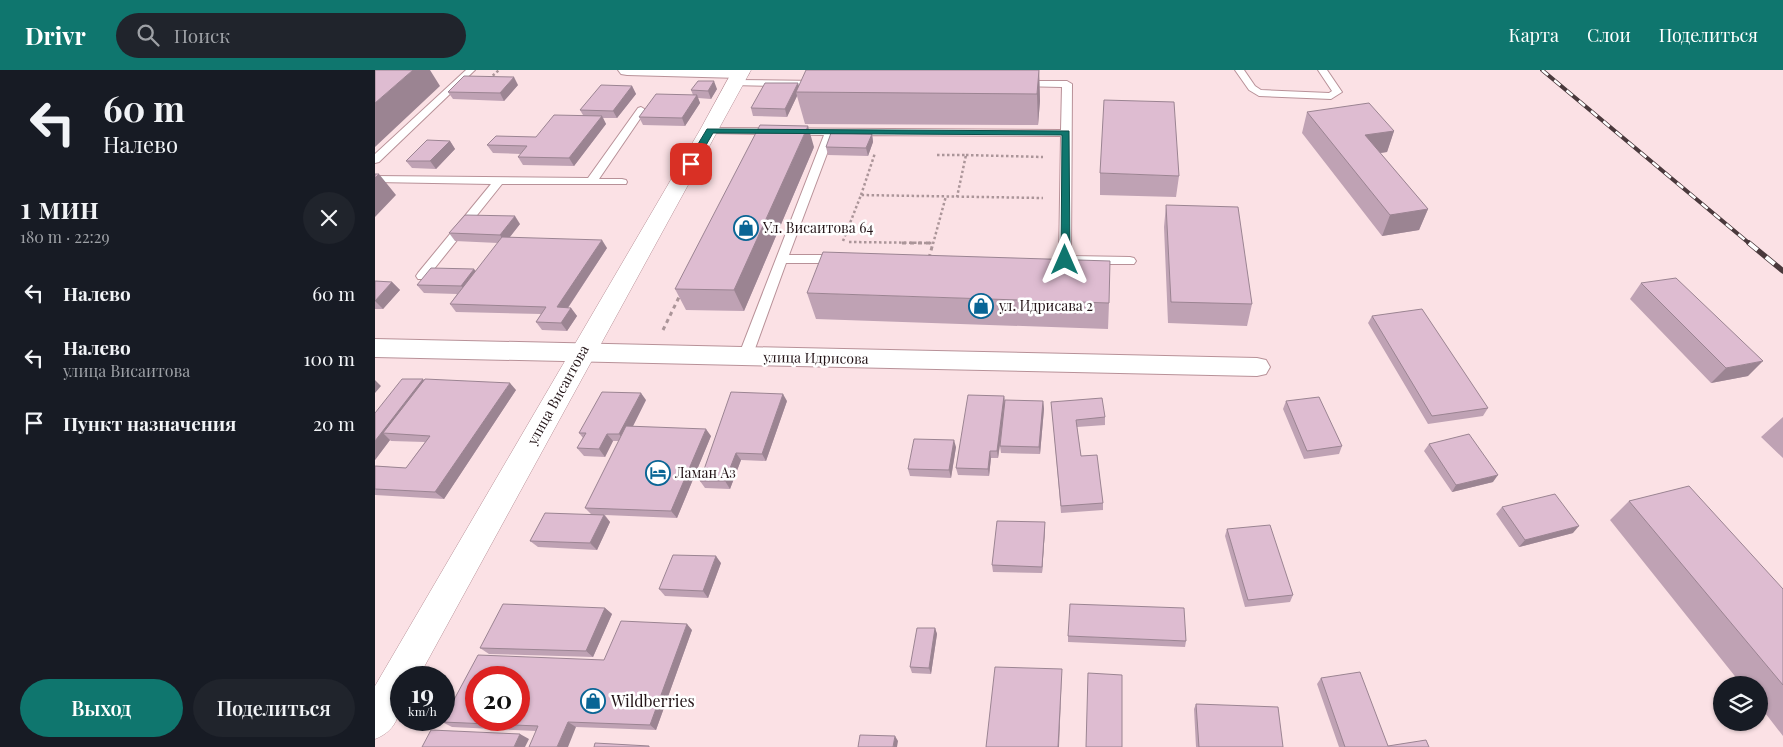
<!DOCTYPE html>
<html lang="ru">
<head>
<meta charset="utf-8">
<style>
  body { margin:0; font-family:"Playfair Display",serif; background:#20242c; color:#f1f3f6; height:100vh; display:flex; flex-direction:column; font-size:19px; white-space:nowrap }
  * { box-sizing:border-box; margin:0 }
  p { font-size:16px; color:#9ea1a6 }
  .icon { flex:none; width:28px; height:28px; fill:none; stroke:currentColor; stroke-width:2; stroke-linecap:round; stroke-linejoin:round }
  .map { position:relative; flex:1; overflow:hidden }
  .panel { display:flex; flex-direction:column; background:#171b24; width:375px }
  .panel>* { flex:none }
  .banner { background:#171b24; color:#f1f3f6; overflow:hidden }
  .controls { position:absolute; left:1338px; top:606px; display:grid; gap:10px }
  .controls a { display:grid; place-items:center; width:55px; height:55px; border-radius:50%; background:#171b24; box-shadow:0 1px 4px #0004; font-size:25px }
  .speed { position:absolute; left:15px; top:596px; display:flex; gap:10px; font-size:25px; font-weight:700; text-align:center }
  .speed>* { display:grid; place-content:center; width:65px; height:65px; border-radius:50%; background:#171b24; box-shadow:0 1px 4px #0004; line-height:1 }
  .speed small { font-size:12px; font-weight:400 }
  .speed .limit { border:8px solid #d22; background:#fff; color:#111 }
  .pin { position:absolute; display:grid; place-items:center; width:42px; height:42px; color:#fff; margin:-21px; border-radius:10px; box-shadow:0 2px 8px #0006 }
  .me { position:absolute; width:55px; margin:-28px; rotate:0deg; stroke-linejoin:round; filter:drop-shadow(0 0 4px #0008) }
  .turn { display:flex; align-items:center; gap:18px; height:105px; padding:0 20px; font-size:22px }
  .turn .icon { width:65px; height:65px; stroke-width:2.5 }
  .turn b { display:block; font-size:35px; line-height:42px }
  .round { display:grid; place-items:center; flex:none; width:52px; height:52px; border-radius:26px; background:#20242c }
  .head { display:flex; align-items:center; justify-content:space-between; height:85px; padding:0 20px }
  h1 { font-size:30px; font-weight:600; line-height:38px }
  .action { display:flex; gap:10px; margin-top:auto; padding:10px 20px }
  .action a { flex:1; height:58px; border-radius:30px; background:#0f766e; color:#fff; font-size:20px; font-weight:600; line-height:58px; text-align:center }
  .action a+a { background:#20242c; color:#f1f3f6 }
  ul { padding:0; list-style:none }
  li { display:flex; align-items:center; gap:15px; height:65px; padding:0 20px }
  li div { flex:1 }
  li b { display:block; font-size:19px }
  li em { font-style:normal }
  header { display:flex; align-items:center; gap:30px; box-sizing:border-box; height:70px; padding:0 25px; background:#0f766e; color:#fff }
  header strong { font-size:24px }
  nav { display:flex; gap:28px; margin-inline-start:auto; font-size:18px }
  .search { width:350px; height:45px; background:#20242c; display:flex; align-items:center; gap:12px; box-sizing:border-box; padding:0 18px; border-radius:28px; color:#9ea1a6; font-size:19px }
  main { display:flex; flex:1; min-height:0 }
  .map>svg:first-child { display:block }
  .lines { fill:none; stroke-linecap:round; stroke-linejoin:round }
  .service-casing { stroke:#b89198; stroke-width:2 }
  .minor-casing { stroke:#b89198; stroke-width:2 }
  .secondary-casing { stroke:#b89198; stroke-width:1 }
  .path-far1 { stroke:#ab9599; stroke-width:2.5; stroke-dasharray:2.5 2.5; stroke-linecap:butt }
  .path { stroke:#ab9599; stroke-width:3; stroke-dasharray:4 4; stroke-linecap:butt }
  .service { fill:#fff; fill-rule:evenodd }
  .minor { fill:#fff; fill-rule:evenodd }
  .secondary { fill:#fff; fill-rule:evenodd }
  .rail-far1-casing { stroke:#4a393c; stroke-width:4 }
  .rail-casing { stroke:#4a393c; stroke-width:5.5 }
  .rail-far1 { stroke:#fff; stroke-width:2.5; stroke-dasharray:8; stroke-linecap:butt }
  .rail { stroke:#fff; stroke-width:4; stroke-dasharray:11; stroke-linecap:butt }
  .wall { fill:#bfa2b4 }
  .shaded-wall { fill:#9b8492 }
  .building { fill:#debcd1; stroke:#9b8492; fill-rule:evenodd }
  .route { fill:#0f766e; stroke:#0a4d48 }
  .labels { text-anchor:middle; stroke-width:5; stroke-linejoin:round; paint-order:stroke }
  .poi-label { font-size:14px; fill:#231417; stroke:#fff; text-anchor:start }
  .street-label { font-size:14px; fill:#231417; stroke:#fff }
  .near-poi-label { font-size:16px; fill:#231417; stroke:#fff; text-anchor:start }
</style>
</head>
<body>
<header>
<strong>Drivr</strong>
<div class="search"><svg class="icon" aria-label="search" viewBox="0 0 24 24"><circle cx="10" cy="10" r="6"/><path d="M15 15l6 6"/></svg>Поиск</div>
<nav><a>Карта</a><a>Слои</a><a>Поделиться</a></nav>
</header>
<main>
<section class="panel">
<div class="banner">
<div class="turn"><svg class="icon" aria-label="left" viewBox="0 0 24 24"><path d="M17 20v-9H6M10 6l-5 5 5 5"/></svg><div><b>60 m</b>Налево</div></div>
</div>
<div class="head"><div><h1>1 мин</h1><p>180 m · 22:29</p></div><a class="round"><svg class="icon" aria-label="close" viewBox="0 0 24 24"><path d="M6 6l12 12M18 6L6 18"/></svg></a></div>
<ul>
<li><svg class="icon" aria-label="left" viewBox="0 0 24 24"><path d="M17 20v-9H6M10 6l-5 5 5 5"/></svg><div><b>Налево</b></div><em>60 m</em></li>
<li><svg class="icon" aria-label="left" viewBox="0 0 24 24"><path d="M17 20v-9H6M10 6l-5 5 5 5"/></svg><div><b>Налево</b><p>улица Висаитова</p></div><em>100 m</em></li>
<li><svg class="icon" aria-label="arrive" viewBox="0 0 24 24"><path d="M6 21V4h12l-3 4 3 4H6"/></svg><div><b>Пункт назначения</b></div><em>20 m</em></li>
</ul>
<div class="action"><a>Выход</a><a>Поделиться</a></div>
</section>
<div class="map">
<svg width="1408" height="677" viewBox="0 0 1408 677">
  <rect width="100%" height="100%" fill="#fbe1e5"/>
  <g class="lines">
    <defs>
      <path id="service" d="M91 0H100L4 92 0 93V84Z
        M860 0H869L880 16 886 20 954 23 957 21 943 0H952L967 22 956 29 884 26 874 20Z
        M360 10 444 11 449 14 444 17 357 15 355 13Z
        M645 11H692L697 14 696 186 755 187 759 188 761 191 759 194H690L684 190 686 66 459 65 414 185H462L468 189 462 193H411L377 287 375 290H365L363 287 449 65 335 63 330 60 332 58 686 60 687 17 642 16 640 14Z
        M266 37 271 40 224 109H247L251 110 252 112 251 114H127L51 209H43L41 206 43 203 116 114 0 112V106L213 108 263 38Z"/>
      <path id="minor" d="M243 0H371L374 3 371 7 365 8 252 5 246 4Z
        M0 269 882 288 891 290 895 297 891 304 882 306 0 287Z"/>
      <path id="secondary" d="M358 0H376L43 608H26C26 634 28 658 0 669V616L325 60Z"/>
    </defs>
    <!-- service casing -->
    <use href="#service" class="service-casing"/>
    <!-- minor casing -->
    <use href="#minor" class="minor-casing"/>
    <!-- secondary casing -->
    <use href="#secondary" class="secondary-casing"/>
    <!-- path-far1 -->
    <path class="path-far1" d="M114 9 124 0
      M562 85H591L582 127
      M591 85 668 87
      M486 125 500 83
      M468 171 486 125 668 128
      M474 172 558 173
      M558 174 571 126"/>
    <!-- path -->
    <path class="path" d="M527 173H558
      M554 188 558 173
      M288 260 306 223"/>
    <!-- service -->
    <use href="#service" class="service"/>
    <!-- minor -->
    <use href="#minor" class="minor"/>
    <!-- secondary -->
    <use href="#secondary" class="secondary"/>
    <defs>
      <path id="rail-far1" d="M1167 0 1375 174"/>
      <path id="rail" d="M1374 173 1408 201"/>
    </defs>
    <!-- rail-far1 casing -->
    <use href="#rail-far1" class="rail-far1-casing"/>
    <!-- rail casing -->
    <use href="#rail" class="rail-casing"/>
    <!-- rail-far1 -->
    <use href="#rail-far1" class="rail-far1"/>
    <!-- rail -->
    <use href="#rail" class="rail"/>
  </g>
  <!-- wall -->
  <path class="wall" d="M664 0 665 31 663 55 430 54 422 26 412 47 378 46 376 38 423 13 424 16Z
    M143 15 129 31 78 29 73 22Z
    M257 16 261 24 242 48H228L231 54 199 96 148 95 143 87 146 84 118 83 112 75 161 67 208 45 205 40Z
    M342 19 336 29 323 28 325 33 310 56 268 55 264 47 318 25 316 20Z
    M932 42 1019 61 1012 82 1005 83 1053 139 1044 160 1007 166 927 63Z
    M497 64 498 72 493 86 453 85 451 77Z
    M75 71 80 79 61 99 37 98 31 91Z
    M439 77 369 241 311 240 300 219Z
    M725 103 804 106 801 127 725 125Z
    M791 135 877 234 872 256 793 253 789 157Z
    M145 154 135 167 232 178 193 238H196L202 246 192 261 167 260 161 252 166 244 81 242 75 234 82 224 49 223 42 215 101 201 123 173 80 171 74 163Z
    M0 211 17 212 25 220 8 239H0Z
    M1266 213 1373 306 1336 313 1255 229Z
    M432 223 734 233 733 259 441 249Z
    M997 246 1113 338 1108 346 1053 354 993 253Z
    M49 310 141 320 69 429 0 425V396L31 398 50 372 16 371 15 370 0 390V343Z
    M629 326 630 333 668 331 669 339 665 384 626 383 625 376 623 388H616L614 406 583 405 581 398Z
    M271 330 258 356 336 366 302 448 230 445 235 452 222 480 163 477 155 471 216 444 210 438 244 371H238L230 387 209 386 202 378 208 368 204 363Z
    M412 331 391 391 366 390 355 419 330 418 325 411Z
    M911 331 967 376 964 384 929 389 908 339Z
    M677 340 730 347V355L702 357 706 386 728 433V440L686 443Z
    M1408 347V388L1386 367Z
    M1054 374 1118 412 1077 422 1049 381Z
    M581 377 576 408 535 406 533 399Z
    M1254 431 1408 519V666L1384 635V615H1367L1235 450Z
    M1127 437 1198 463 1144 477 1121 444Z
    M670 459 667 503 618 502 617 495Z
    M852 459 918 525 915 532 870 537 850 466Z
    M346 493 333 528 290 526 284 519Z
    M230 538 237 544 218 587 114 584 105 578Z
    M560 558 562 564 556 604 537 603 535 597Z
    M317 560 281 660 201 657 161 661 77 657 67 652 229 590Z
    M693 566 811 571 810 577 693 572Z
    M946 608 1013 676 1054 677H964L942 614Z
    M821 634 908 677H821L819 639Z"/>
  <!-- shaded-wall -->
  <path class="shaded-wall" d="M38 0H55L65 16 0 77V33Z
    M664 0 665 31 663 55 662 24Z
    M139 7 143 15 129 31 125 23Z
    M339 11 342 19 336 29 333 21Z
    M423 13 425 21 421 22 422 26 412 47 410 39Z
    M257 16 261 24 242 48 238 41Z
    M322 25 325 33 310 56 307 48Z
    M227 46 231 54 199 96 194 88Z
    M433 56 439 77 369 241 359 220Z
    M1019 61 1012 82 983 86 990 65Z
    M497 64 498 72 493 86 491 78Z
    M75 71 80 79 61 99 55 91Z
    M4 104 21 125 0 147V108Z
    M1053 139 1044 160 1007 166 1015 145Z
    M140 146 145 154 130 173 125 165Z
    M227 170 232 178 188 245 182 237Z
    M99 199 106 207 93 224 86 216Z
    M17 212 25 220 8 239 0 231Z
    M196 238 202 246 192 261 186 253Z
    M1388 291 1373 306 1336 313 1351 298Z
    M48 309 55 317 8 363 15 370 0 390V371Z
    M0 310 6 316 0 323Z
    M135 313 141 320 69 429 60 422Z
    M266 323 271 330 250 372 244 364Z
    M408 324 412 331 391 391 387 384Z
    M629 326 630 334 623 388 622 381Z
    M668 331 669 339 665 384 664 377Z
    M331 359 336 366 302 448 296 441Z
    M232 364 238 371 230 387 224 379Z
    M579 370 581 377 576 408 574 400Z
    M615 381 616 388 614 406 613 399Z
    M361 383 366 390 355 419 350 411Z
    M1123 405 1118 412 1077 422 1081 415Z
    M229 445 235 452 222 480 215 473Z
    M670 452V459L667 503V497Z
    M1204 456 1198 463 1144 477 1150 470Z
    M341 486 346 493 333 528 328 521Z
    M230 538 237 544 218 587 211 581Z
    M312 554 317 560 281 660 275 655Z
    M560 558 562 564 556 604 554 598Z
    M687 599 684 677H683Z
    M193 652 201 657 193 677H182Z
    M145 664 154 669 150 677H139Z
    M520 666 523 671 522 677H518Z"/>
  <!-- building -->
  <path class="building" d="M0 0H38L0 33Z
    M431 0H664L662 24 421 22Z
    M89 6 139 7 125 23 73 22Z
    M323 11H339L333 21 316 20Z
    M390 13H423L410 39 376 38Z
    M226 15 257 16 238 41 205 40Z
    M281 24 322 25 307 48 264 47Z
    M729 30 799 32 804 106 725 103Z
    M994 33 1019 61 990 65 1053 139 1015 145 932 42Z
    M179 45 227 46 194 88 143 87 152 76 112 75 121 66 161 67Z
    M385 55 433 56 359 220 300 219Z
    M456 63 497 64 491 78 451 77Z
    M52 70 75 71 55 91H31Z
    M0 104H4L0 108Z
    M791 135 863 137 877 234 796 232Z
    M90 145 140 146 125 165 74 163Z
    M127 167 227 170 182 237 196 238 186 253 161 252 171 237 75 234Z
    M448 182 735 191 734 233 432 223Z
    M56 198 99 199 86 216 42 215Z
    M1301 208 1388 291 1351 298 1266 213Z
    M0 211 17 212 0 231Z
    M1047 239 1113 338 1057 346 997 246Z
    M27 309H48L0 371V343Z
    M50 309 135 313 60 422 0 419V396L31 398 55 366 8 363Z
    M227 322 266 323 244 364H232L224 379 202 378 211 363H204Z
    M356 322 408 324 387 384 361 383 350 411H325Z
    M593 325 629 326 622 381H615L613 399 581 398Z
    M944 327 967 376 932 381 911 331Z
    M727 328 730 347 701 350 706 386 722 385 728 433 686 436 676 332Z
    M630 330 668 331 664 377 625 376Z
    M251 356 331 359 296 441 210 438Z
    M1094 364 1123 405 1081 415 1054 374Z
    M539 369 579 370 574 400 533 399Z
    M1314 416 1408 519V615L1254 431Z
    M1180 424 1204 456 1150 470 1127 437Z
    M170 443 229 445 215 473 155 471Z
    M622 451 670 452 667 497 617 495Z
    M895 455 918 525 873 530 852 459Z
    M298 485 341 486 328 521 284 519Z
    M128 534 230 538 211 581 105 578Z
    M695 534 809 538 811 571 693 566Z
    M246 551 312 554 275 655 193 652 182 677H154L163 656 67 652 103 585 229 590ZM101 608H144V650H101Z
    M542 558H560L554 598 535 597Z
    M620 597 687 599 683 677H611Z
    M985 602 1013 676 1051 670 1054 677H970L946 608Z
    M713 603 747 605V677H711Z
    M821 634 903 637 908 677H824Z
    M56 660 145 664 139 677H47Z
    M485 665 520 666 518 677H483Z
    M220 673 274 676V677H219Z"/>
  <!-- route -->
  <path class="route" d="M332 59 694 61 695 190 690 193 686 190 687 65 338 63 319 96H312L311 94Z"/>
  <!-- icons -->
  <defs>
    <symbol id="shop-ring" viewBox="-11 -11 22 22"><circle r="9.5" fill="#fff" stroke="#096595" stroke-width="1.5"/><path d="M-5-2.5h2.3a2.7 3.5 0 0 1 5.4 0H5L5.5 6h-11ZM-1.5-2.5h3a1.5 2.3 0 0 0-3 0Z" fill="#096595"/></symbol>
    <symbol id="hotel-ring" viewBox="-11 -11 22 22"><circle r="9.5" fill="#fff" stroke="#096595" stroke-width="1.5"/><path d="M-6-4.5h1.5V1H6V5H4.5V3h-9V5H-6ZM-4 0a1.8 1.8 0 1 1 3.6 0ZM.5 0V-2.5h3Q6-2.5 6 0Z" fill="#096595"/></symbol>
  </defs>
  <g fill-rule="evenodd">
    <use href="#shop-ring" x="357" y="144" width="28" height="28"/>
    <use href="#shop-ring" x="592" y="222" width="28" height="28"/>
    <use href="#hotel-ring" x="269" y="389" width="28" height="28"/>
    <use href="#shop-ring" x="204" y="617" width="28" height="28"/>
  </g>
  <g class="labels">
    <!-- poi labels -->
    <g class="poi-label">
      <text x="388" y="163">Ул. Висаитова 64</text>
      <text x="624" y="241">ул. Идрисава 2</text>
      <text x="300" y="408">Ламан Аз</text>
    </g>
    <!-- street labels -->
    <g class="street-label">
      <text transform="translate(441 288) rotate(1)" y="5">улица Идрисова</text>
      <text transform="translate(183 325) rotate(-61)" y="5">улица Висаитова</text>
    </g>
    <!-- near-poi labels -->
    <g class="near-poi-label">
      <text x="236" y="637">Wildberries</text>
    </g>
  </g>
</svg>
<div class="controls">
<a><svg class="icon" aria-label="layers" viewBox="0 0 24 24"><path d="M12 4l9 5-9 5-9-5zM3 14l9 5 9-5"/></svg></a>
</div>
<div class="speed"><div>19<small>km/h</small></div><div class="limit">20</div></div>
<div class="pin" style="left:316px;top:94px;background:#d93025"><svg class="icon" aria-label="arrive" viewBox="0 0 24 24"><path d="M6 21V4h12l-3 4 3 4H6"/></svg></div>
<svg class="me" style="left:690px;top:190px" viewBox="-20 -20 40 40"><path d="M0-17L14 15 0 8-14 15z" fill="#0f766e" stroke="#fff" stroke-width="4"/></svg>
</div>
</main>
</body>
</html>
